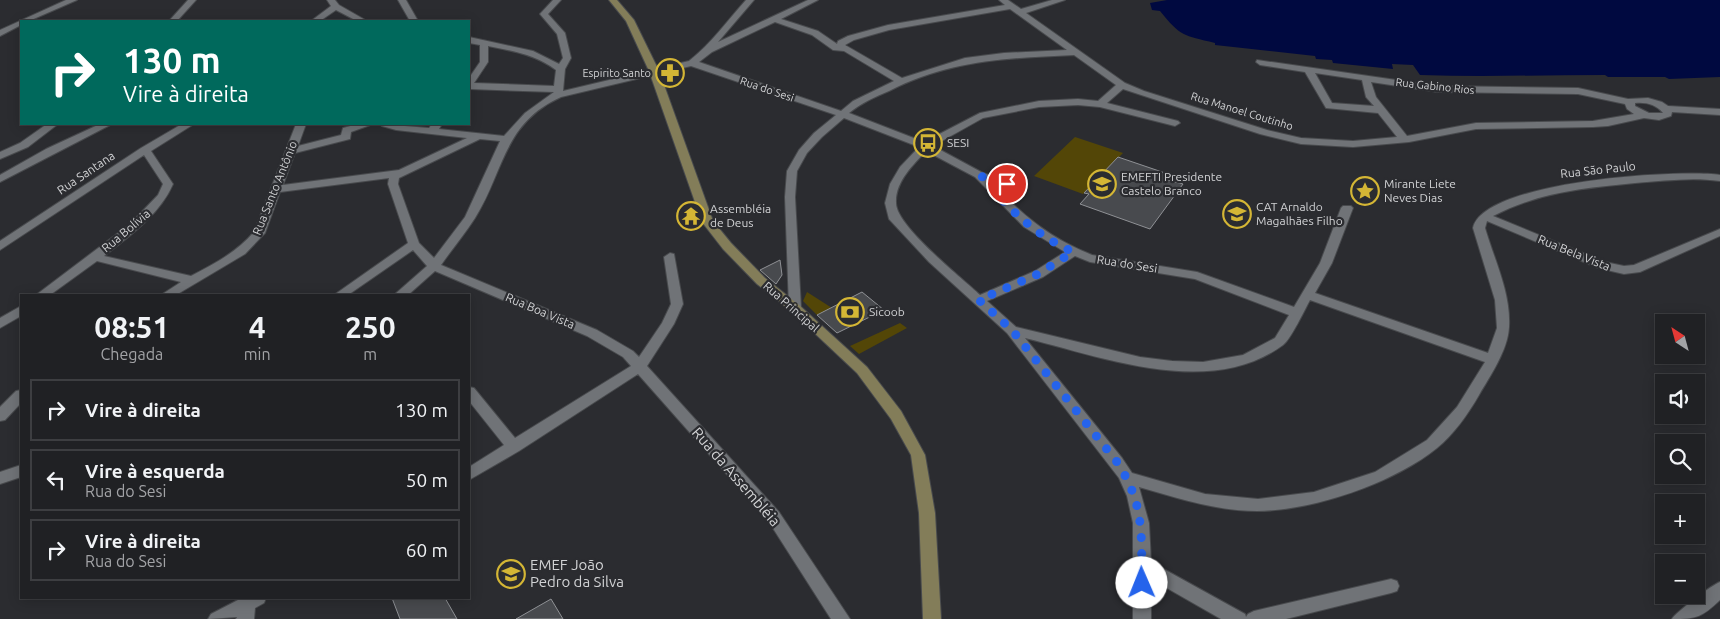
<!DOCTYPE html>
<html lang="pt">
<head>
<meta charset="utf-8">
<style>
  body { margin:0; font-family:Ubuntu,sans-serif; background:#28292c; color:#f1f3f6; height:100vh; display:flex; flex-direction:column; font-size:19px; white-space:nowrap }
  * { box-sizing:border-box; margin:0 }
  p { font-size:16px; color:#a2a3a6 }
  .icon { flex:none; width:28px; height:28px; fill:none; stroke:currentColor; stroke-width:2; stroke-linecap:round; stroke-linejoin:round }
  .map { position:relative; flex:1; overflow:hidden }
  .panel { position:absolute; left:20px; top:294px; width:450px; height:305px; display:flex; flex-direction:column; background:#202124; border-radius:0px; box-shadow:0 2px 12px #0003,0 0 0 1px #3d3e41 }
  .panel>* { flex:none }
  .top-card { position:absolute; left:20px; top:20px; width:450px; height:105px; border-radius:0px; box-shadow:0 2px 12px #0003,0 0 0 1px #3d3e41; background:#00695c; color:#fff; overflow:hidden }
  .needle { width:32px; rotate:324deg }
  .fabs { position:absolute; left:1655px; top:314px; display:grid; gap:10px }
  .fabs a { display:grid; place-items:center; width:50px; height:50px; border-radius:0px; background:#202124; box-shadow:0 2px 12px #0003,0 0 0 1px #3d3e41; font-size:25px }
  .pin { position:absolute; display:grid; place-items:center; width:42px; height:42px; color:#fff; margin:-21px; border:2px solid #fff; border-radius:50%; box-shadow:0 1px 5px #0007 }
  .me { position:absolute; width:55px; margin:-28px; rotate:359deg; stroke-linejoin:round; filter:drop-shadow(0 0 4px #0008) }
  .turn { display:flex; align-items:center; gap:18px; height:105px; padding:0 20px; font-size:22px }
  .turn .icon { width:65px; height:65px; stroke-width:2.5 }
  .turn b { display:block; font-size:35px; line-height:42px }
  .eta { display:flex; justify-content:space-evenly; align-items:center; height:85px; text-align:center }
  .eta b { font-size:30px; font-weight:700; line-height:35px }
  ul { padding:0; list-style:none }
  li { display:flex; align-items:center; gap:15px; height:62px; margin:0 10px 8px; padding:0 10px; border:2px solid #3d3e41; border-radius:0px }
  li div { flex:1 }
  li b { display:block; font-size:19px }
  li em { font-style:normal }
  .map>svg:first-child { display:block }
  .green { fill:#534607 }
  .water { fill:#000940 }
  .building { fill:#484a4e; stroke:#8f9195 }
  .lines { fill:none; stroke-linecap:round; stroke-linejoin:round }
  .street-casing { stroke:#484a4d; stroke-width:2 }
  .secondary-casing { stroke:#484a4d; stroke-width:2 }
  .street { fill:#707377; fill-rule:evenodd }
  .secondary { fill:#837d59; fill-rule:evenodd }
  .route { stroke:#2563eb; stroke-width:9; stroke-dasharray:0 16.2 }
  .labels { text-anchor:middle; stroke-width:4.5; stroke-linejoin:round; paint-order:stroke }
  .far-poi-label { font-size:11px; fill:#d1d2d4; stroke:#2b2c30; text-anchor:end }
  .far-street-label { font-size:11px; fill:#d1d2d4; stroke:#2b2c30 }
  .poi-label { font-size:12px; fill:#d1d2d4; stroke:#2b2c30; text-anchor:start }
  .street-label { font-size:12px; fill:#d1d2d4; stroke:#2b2c30 }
  .near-street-label { font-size:15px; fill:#d1d2d4; stroke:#2b2c30 }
  .near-poi-label { font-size:15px; fill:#d1d2d4; stroke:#2b2c30; text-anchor:start }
</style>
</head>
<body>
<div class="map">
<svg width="1720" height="619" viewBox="0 0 1720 619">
  <rect width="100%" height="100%" fill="#2b2c30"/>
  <!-- green -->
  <path class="green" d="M1075 137 1123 153 1083 194 1034 176Z
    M807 292 832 308 817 315 803 301Z
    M900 323 907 328 859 354 850 346Z"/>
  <!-- water -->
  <path class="water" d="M1167 0H1720V77L1669 79 1665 77H1608L1605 75C1542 75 1481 77 1420 75L1413 65 1392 64 1393 69 1333 63 1332 60 1316 59 1315 56 1215 45V43C1183 35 1181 37 1160 11L1152 10 1150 3Z"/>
  <!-- building -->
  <path class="building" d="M1118 157 1168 174 1164 179 1183 184 1150 229 1080 204 1089 194 1084 193Z
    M780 260 782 275 776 284 760 270Z
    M862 292 884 310 837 333 817 315Z
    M392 598H445L457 619H400Z
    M551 599 563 619H516Z"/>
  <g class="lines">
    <defs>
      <path id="street" d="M66 0H77L29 21H21V25L0 36V30Z
        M188 0H196L177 21H169Z
        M327 0H335L339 5 367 21H357L336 10 320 21H311L331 6Z
        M398 0H406L418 21H410Z
        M553 0H561L548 14 565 33 571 58 565 69 563 91 689 61C711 44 727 21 746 0H754L718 42 808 0H818L781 19 818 31 837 44 838 41 848 36 888 25 1005 5 999 0H1008L1021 9 1052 0H1065L1026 13 1125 83 1144 91 1267 130 1301 138 1353 141 1397 137 1378 113 1326 108 1305 72 1260 65 1256 62 1257 60 1438 86 1578 88 1628 99 1648 98 1662 102 1668 106 1720 109V115L1672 112 1671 116 1659 120 1644 118 1608 126 1593 127 1476 129 1409 142 1353 147 1301 144 1260 134 1123 89 1107 103 1178 121 1180 123 1175 126 1100 107 1078 105 1039 107 983 118 933 146 983 173 1024 186 1025 188 1020 191 992 182C1021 215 1051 239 1092 255L1197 272 1294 307 1320 263 1341 208 1343 206H1351L1353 208 1332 263 1315 293 1488 353 1497 328 1495 300 1473 228C1483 181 1679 169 1720 175V181C1691 177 1664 181 1635 183 1585 188 1539 192 1493 216L1605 262 1624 266 1634 265 1720 229V236L1640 272 1624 274 1598 268 1487 221 1485 228C1494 259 1511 293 1509 327 1508 350 1490 376 1479 395 1468 414 1454 434 1437 448 1394 483 1312 511 1257 511 1216 511 1178 498 1139 487L1149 523 1151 562 1245 614 1246 617 1248 614 1254 611 1391 579 1397 581 1399 586 1397 591 1391 593 1286 619H1221L1151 579V619H1133V523L1127 496 1119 478 1007 333 929 262 889 219 885 203 890 184 900 167 919 147 844 118 822 137 807 153 797 171 795 197 801 308 795 312 791 311 789 308 785 197 787 171 799 150 814 133 836 115 691 66 561 97C503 123 504 172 475 218 465 234 452 249 441 265L597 330 633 351 639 357 662 323 671 304 664 257 670 253 674 254 683 304 674 324 647 366 779 512 850 619H831L769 522 638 374 519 451 469 480V467L504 445 469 401V387L474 388 515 438 631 366 623 357 587 336 435 271 408 295H394L427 266 413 250 348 295H334L408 243 388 184 389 178 280 192 265 233 245 254 176 295H161L181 282 97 261 50 295H36L130 224 158 195 163 184 144 155 0 250V241L141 148 182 124H194L151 151 173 184C160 214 130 236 104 256L191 276C214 264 237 252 254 232L296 124H306L298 146 341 135 343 128 358 124H373L351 132 350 139 295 153 283 185 399 170 467 138 396 130 382 126 380 124 429 128 432 124H442L439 129 504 136 525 113 554 92 469 89V78L480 62V45L469 43V37L533 51 559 64 563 58 557 34 540 14ZM1010 9 1067 50 1004 53 965 58 902 78 845 45 854 40 889 30ZM775 22 812 35 833 50 844 51 894 81 853 101 841 111 699 62 712 52ZM488 46C513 51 536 55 556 70L554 86 474 83 488 62ZM1074 55 1116 85 1098 101 1078 99 1039 101 980 113 924 142 849 113C861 103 875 97 889 91 950 60 1007 58 1074 55ZM1315 73 1362 80 1366 97 1374 106 1332 103ZM1371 82 1438 92 1578 94 1625 104 1627 109 1634 114 1593 121 1476 123 1407 136 1376 97ZM1635 103C1645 102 1656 104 1663 113H1649L1635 106ZM480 139 500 141 465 217 434 258 419 243 398 184 399 178ZM926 151 975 177 1024 227 1065 252 1035 271 980 295C962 278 896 226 896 203 895 182 913 165 926 151ZM1075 256 1090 262 1195 279 1289 315 1275 338 1243 355 1203 362 1172 361 1140 357 1016 327 987 301 1043 277ZM1310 300 1485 362 1457 407 1427 440 1375 472 1314 492 1258 499 1205 494 1132 473 1122 458 1025 338C1103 357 1210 399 1283 345 1291 339 1305 309 1310 300Z
        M47 124H58L28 147 0 159V152L20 143Z
        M100 124H112L0 182V175L46 149Z
        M21 306V316L0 328V318Z
        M21 390V403L5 420 0 421V407L16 391Z
        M21 465V477L0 484V472Z
        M1720 582V600C1702 617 1697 619 1672 619 1675 613 1713 584 1720 582Z
        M238 598H266L264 603 255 608 254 619H236L237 617 208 619 211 614 238 600Z"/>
      <path id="secondary" d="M609 0H617L634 20 659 71 713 221 731 243 765 278 799 305 867 367 901 411 925 455 935 513 941 619H923L919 513 911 455 891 419 857 373 791 311 757 284 723 249 702 222 649 71 626 21Z"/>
    </defs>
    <!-- street casing -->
    <use href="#street" class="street-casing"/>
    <!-- secondary casing -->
    <use href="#secondary" class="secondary-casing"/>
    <!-- street -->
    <use href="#street" class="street"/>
    <!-- secondary -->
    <use href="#secondary" class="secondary"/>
  </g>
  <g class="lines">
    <!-- route -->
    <path class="route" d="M1007 184 980 174C1008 208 1032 233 1073 252L1038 274 979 300 1012 330 1117 462C1145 505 1141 533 1142 583"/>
  </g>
  <!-- icons -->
  <defs>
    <symbol id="pharmacy-ring" viewBox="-11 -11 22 22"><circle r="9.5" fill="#2b2c30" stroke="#d4b635" stroke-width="1.5"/><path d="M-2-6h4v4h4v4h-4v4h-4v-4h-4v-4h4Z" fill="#d4b635"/></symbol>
    <symbol id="bus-ring" viewBox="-11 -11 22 22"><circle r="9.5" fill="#2b2c30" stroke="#d4b635" stroke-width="1.5"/><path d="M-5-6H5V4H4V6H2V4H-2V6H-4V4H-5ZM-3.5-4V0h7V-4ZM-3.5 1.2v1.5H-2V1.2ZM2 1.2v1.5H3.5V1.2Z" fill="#d4b635"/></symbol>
    <symbol id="school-ring" viewBox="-11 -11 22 22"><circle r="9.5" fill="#2b2c30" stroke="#d4b635" stroke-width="1.5"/><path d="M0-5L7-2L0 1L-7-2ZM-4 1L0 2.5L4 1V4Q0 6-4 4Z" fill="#d4b635"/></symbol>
    <symbol id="sight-ring" viewBox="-11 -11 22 22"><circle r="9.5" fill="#2b2c30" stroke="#d4b635" stroke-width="1.5"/><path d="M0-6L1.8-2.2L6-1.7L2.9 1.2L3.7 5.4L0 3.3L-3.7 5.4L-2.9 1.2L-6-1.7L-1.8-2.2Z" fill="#d4b635"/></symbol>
    <symbol id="temple-ring" viewBox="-11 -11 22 22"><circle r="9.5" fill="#2b2c30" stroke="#d4b635" stroke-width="1.5"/><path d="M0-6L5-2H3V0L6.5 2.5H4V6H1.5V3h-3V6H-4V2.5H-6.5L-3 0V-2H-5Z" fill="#d4b635"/></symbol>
    <symbol id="bank-ring" viewBox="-11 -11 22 22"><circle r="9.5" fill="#2b2c30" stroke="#d4b635" stroke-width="1.5"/><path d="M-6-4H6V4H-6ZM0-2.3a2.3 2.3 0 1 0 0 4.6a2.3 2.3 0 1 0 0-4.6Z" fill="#d4b635"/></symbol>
  </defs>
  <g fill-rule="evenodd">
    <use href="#pharmacy-ring" x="654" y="57" width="32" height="32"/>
    <use href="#bus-ring" x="912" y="127" width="32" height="32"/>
    <use href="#school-ring" x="1086" y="168" width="32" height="32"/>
    <use href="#sight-ring" x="1349" y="175" width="32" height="32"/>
    <use href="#school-ring" x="1221" y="198" width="32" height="32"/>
    <use href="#temple-ring" x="675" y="200" width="32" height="32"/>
    <use href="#bank-ring" x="834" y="296" width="32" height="32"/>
    <use href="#school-ring" x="495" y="558" width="32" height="32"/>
  </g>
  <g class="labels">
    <!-- far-poi labels -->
    <g class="far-poi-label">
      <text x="651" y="77">Espirito Santo</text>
    </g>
    <!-- far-street labels -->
    <g class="far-street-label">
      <text transform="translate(1435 86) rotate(6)" y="4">Rua Gabino Rios</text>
      <text transform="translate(767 89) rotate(19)" y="4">Rua do Sesi</text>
      <text transform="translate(1242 111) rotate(17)" y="4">Rua Manoel Coutinho</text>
    </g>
    <!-- poi labels -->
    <g class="poi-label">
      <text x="947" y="147">SESI</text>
      <text x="1121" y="181">EMEFTI Presidente<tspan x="1121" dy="14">Castelo Branco</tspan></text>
      <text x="1384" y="188">Mirante Liete<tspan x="1384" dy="14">Neves Dias</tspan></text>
      <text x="1256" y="211">CAT Arnaldo<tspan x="1256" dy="14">Magalhães Filho</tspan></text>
      <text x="710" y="213">Assembléia<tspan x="710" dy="14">de Deus</tspan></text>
      <text x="869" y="316">Sicoob</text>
    </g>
    <!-- street labels -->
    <g class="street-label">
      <text transform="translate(1598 170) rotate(-6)" y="4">Rua São Paulo</text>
      <text transform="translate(86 173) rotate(-34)" y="4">Rua Santana</text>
      <text transform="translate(275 188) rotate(-68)" y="4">Rua Santo Antônio</text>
      <text transform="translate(126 231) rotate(-40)" y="4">Rua Bolívia</text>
      <text transform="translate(1574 253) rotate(22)" y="4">Rua Bela Vista</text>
      <text transform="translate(1127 264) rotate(9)" y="4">Rua do Sesi</text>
      <text transform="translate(791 307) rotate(41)" y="4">Rua Principal</text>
      <text transform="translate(540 311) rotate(23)" y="4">Rua Boa Vista</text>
    </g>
    <!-- near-street labels -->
    <g class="near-street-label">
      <text transform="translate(736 477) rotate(49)" y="5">Rua da Assembléia</text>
    </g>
    <!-- near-poi labels -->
    <g class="near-poi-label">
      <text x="530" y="570">EMEF João<tspan x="530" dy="17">Pedro da Silva</tspan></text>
    </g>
  </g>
</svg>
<div class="fabs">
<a><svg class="needle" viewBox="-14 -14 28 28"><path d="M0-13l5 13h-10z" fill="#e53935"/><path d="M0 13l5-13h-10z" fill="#a2a3a6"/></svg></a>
<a><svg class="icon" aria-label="sound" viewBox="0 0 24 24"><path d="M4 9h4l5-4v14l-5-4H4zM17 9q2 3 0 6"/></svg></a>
<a><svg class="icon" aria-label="search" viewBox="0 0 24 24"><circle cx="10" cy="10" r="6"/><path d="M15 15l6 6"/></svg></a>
<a>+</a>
<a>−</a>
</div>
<div class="pin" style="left:1007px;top:184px;background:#d93025"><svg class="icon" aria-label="arrive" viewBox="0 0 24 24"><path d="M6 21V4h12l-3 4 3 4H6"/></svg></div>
<svg class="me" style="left:1142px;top:583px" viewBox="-20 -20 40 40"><circle r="19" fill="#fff"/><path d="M0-13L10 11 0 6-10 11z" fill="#2563eb"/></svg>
<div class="top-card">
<div class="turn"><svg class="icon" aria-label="right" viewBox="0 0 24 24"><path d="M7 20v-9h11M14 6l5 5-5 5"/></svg><div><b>130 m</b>Vire à direita</div></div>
</div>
<section class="panel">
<div class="eta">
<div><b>08:51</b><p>Chegada</p></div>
<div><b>4</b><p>min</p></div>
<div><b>250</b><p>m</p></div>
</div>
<ul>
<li><svg class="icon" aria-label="right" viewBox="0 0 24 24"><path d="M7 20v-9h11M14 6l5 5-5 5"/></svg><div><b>Vire à direita</b></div><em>130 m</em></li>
<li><svg class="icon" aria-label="left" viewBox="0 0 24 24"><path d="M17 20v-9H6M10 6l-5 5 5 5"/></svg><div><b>Vire à esquerda</b><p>Rua do Sesi</p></div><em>50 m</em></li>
<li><svg class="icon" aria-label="right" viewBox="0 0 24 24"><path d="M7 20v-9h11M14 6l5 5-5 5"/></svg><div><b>Vire à direita</b><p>Rua do Sesi</p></div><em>60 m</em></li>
</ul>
</section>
</div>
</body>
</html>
